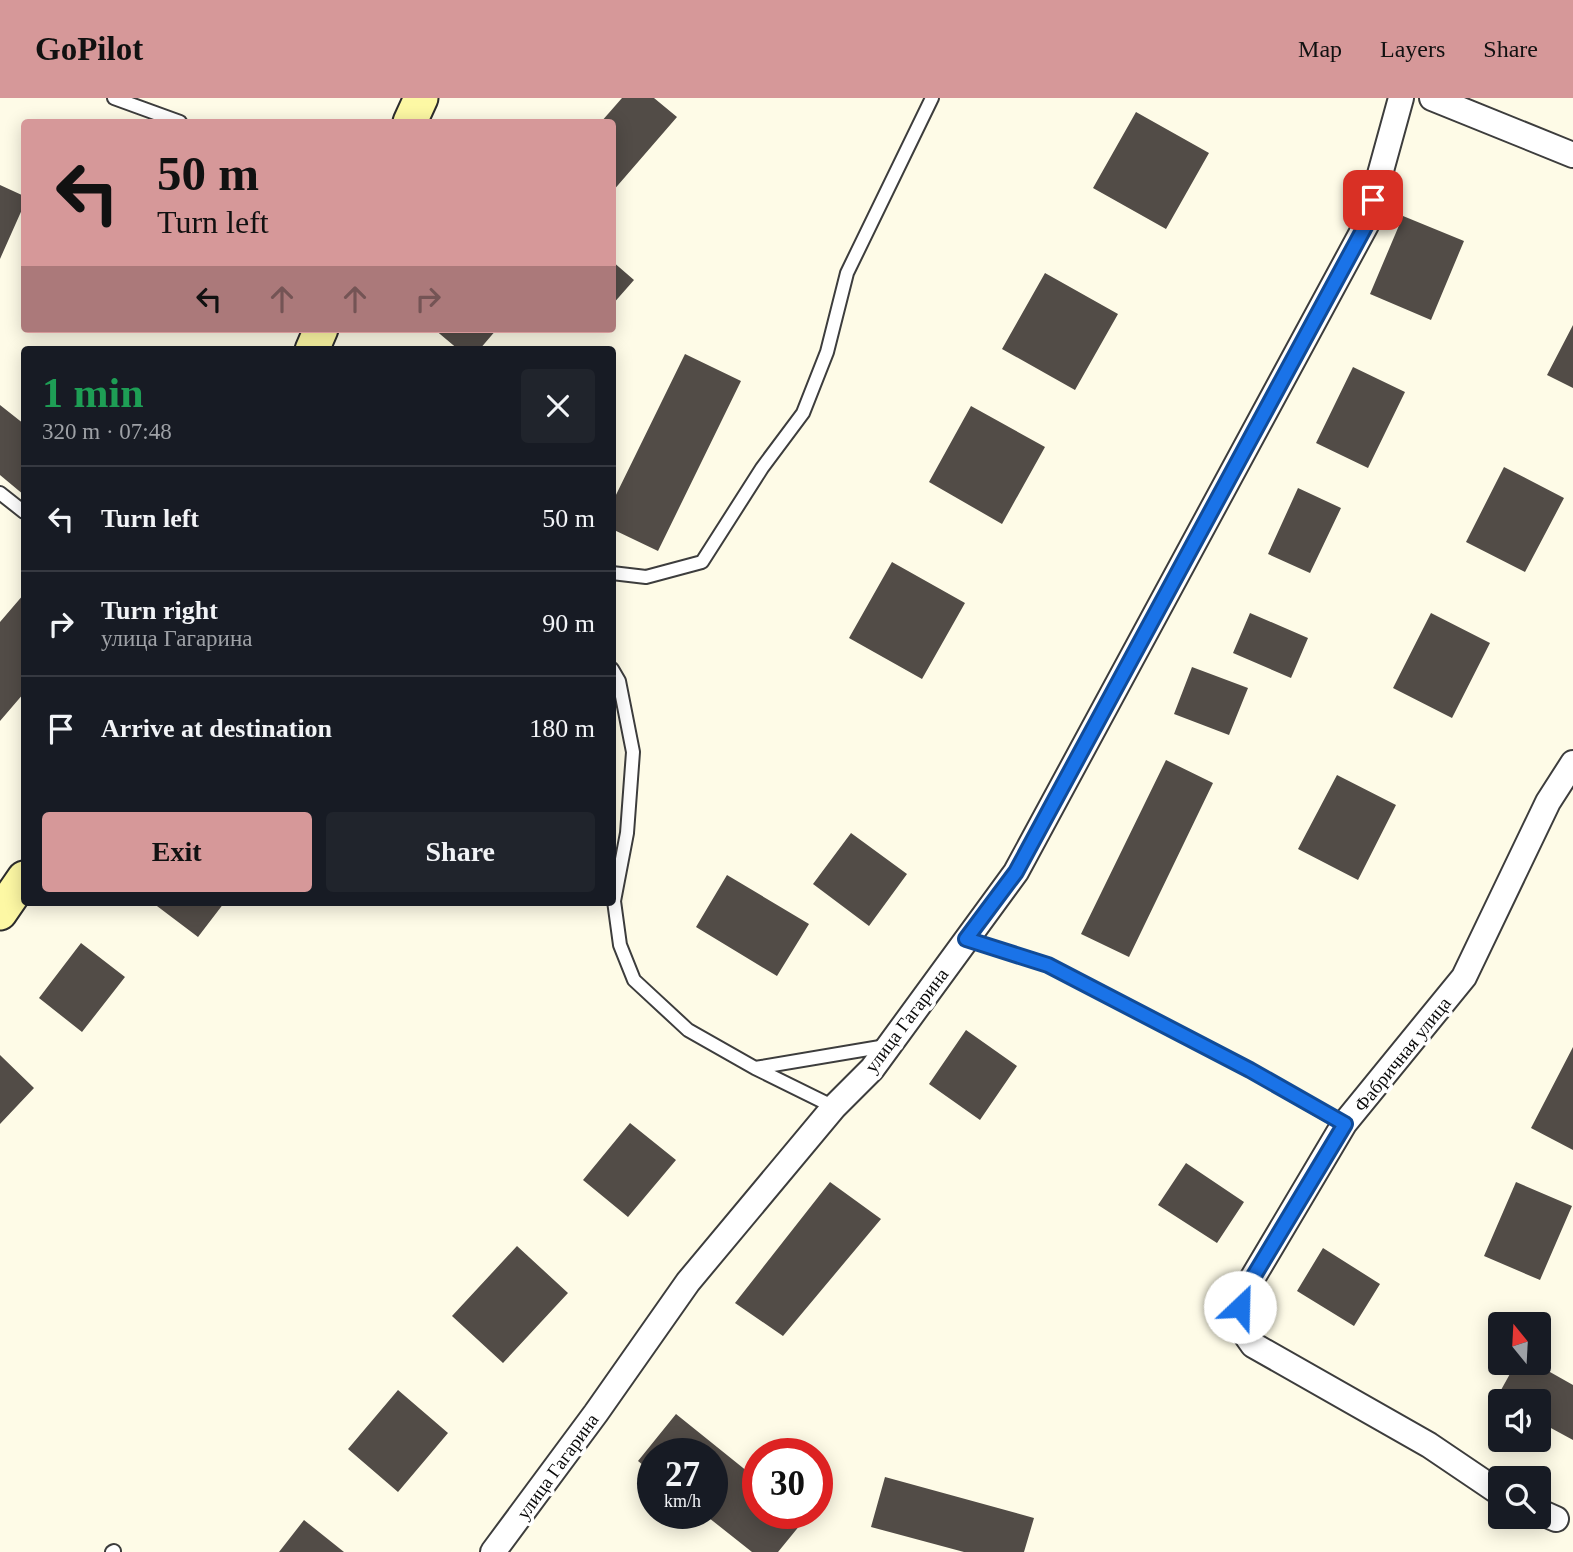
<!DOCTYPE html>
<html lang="en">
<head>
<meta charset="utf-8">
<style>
  body { margin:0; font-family:Georgia,serif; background:#20242c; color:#f1f3f6; height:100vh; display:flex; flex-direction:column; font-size:26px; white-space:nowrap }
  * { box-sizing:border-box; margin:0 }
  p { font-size:23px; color:#9ea1a6 }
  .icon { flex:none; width:38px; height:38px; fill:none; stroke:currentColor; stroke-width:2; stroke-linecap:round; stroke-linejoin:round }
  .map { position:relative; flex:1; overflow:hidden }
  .drawer { position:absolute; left:21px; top:248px; width:595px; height:560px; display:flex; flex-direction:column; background:#171b24; border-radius:7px; box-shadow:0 4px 18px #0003 }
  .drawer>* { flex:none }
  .guide { position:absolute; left:21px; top:21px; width:595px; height:214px; border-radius:7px; box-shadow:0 4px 18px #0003; background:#d69899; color:#111; overflow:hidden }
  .needle { width:46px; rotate:342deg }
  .fabs { position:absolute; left:1488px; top:1214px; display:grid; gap:14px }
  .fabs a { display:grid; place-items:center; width:63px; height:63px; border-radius:7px; background:#171b24; box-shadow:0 4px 18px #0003; font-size:35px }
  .speed { position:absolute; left:637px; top:1340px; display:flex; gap:14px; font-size:35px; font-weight:700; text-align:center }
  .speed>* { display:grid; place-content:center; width:91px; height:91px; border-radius:50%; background:#171b24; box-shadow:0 4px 18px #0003; line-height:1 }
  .speed small { font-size:18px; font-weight:400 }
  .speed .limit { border:10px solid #d22; background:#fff; color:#111 }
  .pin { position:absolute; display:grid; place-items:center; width:60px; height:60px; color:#fff; margin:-30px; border-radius:14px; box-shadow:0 4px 10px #0006 }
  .me { position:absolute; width:77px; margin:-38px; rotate:24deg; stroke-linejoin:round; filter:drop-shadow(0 0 5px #0008) }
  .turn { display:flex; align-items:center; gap:24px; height:147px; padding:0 21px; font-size:32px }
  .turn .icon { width:91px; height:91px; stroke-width:2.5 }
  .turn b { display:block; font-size:49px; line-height:60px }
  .lanes { display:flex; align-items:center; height:66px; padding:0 21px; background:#0003; justify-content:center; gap:35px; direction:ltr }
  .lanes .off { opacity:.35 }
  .round { display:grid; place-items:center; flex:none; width:74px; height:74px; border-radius:7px; background:#20242c }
  .head { display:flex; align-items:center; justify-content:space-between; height:119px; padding:0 21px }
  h1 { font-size:42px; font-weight:700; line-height:52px; color:#1e9e55 }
  .primary-button { display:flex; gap:14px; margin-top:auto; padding:14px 21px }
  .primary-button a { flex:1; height:80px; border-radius:7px; background:#d69899; color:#111; font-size:28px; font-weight:700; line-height:80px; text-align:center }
  .primary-button a+a { background:#20242c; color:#f1f3f6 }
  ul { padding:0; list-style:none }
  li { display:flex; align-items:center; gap:21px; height:105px; padding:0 21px; border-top:2px solid #363941 }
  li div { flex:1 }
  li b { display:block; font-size:26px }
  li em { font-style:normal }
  header { display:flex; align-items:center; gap:42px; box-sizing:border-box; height:98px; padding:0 35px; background:#d69899; color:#111 }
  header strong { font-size:33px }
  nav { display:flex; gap:38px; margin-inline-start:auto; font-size:24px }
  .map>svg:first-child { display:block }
  .building { fill:#524c47 }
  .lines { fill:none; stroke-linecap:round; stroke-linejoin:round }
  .lane-casing { stroke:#3d3d3d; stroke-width:16 }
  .street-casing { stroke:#3d3d3d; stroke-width:28 }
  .secondary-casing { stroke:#2c2c2c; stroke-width:37 }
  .lane { stroke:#fff; stroke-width:12 }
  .street { stroke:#fff; stroke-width:24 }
  .secondary { stroke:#fdf8a4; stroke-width:33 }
  .route-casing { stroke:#114b97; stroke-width:18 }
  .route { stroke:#1a73e8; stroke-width:12 }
  .labels { text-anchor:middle; stroke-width:7; stroke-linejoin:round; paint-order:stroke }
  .street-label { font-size:19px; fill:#0a0a0a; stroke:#fff }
</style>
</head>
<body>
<header>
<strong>GoPilot</strong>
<nav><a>Map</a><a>Layers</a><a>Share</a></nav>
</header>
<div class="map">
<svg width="1573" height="1454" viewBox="0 0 1573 1454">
  <rect width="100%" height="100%" fill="#fefbe7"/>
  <!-- building -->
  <path class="building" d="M622 0H654L677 19 612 94V24H601Z
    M1136 14 1209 55 1166 131 1093 90Z
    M0 87 24 98V107L0 161Z
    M1403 118 1464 143 1431 222 1370 196Z
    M612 163 634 182 612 207Z
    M1045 175 1118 216 1075 292 1002 251Z
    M1573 227V290L1547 277Z
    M434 231H497L479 252H459Z
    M685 256 741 283 658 453 612 431V405Z
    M1353 269 1405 294 1368 370 1316 345Z
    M0 307 24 326V397L0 377Z
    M971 308 1045 349 1002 426 929 384Z
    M1504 369 1564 400 1525 474 1466 444Z
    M1298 390 1341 410 1310 475 1268 456Z
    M892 464 965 505 922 581 849 540Z
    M24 496V595L0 623V524Z
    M1250 515 1308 540 1291 580 1233 555Z
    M1431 515 1490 545 1452 620 1393 590Z
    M1192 569 1248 590 1229 637 1174 616Z
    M1166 662 1213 685 1129 859 1081 836Z
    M1337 677 1396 707 1358 782 1298 751Z
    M851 735 907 776 869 828 813 786Z
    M727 777 809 826 777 878 696 829Z
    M153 805H224L198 839Z
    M81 845 125 879 82 934 39 900Z
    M966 932 1017 968 980 1022 929 986Z
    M1573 949V1052L1531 1030Z
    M0 957 34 990 0 1026Z
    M630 1025 676 1062 628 1119 583 1082Z
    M1186 1065 1244 1104 1217 1145 1158 1107Z
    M830 1084 881 1121 783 1238 735 1205Z
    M1516 1084 1572 1108 1540 1182 1484 1158Z
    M517 1148 568 1195 503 1265 452 1218Z
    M1323 1150 1380 1186 1354 1228 1297 1193Z
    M1516 1265H1534L1573 1287V1342L1538 1323V1304H1502L1496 1301Z
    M398 1292 448 1335 398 1394 348 1351Z
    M676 1316 758 1382V1416H800L805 1421 778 1454H752L704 1416H712V1356H653V1375L638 1363Z
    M885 1379 1034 1420 1024 1454H964L871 1429Z
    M304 1422 344 1454H279Z"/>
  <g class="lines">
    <defs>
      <path id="lane" d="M114 0 180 24
        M0 395 24 414
        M612 475 646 479 702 464 762 370 803 315 827 254 847 175 932 0
        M612 571 619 583 633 654 627 735 614 803 620 847 634 882 688 932 755 970 834 1009
        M966 841 1048 867 1250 972 1344 1026
        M755 970 886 948
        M112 1454 114 1453"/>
      <path id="street" d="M1432 0 1573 57
        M1500 1395 1429 1347 1253 1247 1236 1223 1243 1196 1344 1026 1464 879 1548 704 1573 665
        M1538 1413 1556 1421
        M493 1454 596 1315 688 1184 834 1009 872 971 1016 774 1366 127 1401 0"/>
      <path id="secondary" d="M410 24 421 0
        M312 252 321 231
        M0 815 24 780"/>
    </defs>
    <!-- lane casing -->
    <use href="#lane" class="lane-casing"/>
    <!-- street casing -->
    <use href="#street" class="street-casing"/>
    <!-- secondary casing -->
    <use href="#secondary" class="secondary-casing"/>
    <!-- lane -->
    <use href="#lane" class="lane"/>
    <!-- street -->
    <use href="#street" class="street"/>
    <!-- secondary -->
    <use href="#secondary" class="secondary"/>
  </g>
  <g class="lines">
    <defs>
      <path id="route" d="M1240 1209 1243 1196 1345 1026 1250 972 1048 867 966 841 1016 774 1366 127 1373 102"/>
    </defs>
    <!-- route casing -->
    <use href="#route" class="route-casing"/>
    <!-- route -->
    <use href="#route" class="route"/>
  </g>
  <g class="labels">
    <!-- street labels -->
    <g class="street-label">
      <text transform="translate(906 922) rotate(-53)" y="7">улица Гагарина</text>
      <text transform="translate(1402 956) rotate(-51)" y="7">Фабричная улица</text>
      <text transform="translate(557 1368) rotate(-54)" y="7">улица Гагарина</text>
    </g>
  </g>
</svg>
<div class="fabs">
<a><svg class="needle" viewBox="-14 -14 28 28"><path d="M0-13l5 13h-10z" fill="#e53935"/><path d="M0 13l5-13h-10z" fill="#9ea1a6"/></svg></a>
<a><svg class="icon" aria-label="sound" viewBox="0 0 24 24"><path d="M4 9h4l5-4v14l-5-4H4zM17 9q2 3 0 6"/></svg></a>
<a><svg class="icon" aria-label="search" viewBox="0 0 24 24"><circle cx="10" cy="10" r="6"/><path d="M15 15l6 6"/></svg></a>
</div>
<div class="speed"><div>27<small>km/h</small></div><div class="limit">30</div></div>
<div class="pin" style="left:1373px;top:102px;background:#d93025"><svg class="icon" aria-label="arrive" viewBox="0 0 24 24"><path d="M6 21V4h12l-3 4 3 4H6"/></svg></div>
<svg class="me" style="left:1240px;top:1209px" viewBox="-20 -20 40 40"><circle r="19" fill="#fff"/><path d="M0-13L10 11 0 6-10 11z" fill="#1a73e8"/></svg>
<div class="guide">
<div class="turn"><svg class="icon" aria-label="left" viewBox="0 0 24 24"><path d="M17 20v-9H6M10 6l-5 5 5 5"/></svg><div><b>50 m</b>Turn left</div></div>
<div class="lanes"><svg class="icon" aria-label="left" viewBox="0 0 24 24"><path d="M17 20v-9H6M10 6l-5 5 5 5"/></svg><svg class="icon off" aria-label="ahead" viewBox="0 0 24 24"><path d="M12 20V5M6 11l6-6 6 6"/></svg><svg class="icon off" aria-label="ahead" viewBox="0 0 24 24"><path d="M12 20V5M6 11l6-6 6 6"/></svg><svg class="icon off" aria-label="right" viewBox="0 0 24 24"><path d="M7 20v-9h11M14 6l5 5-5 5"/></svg></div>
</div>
<section class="drawer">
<div class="head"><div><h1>1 min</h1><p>320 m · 07:48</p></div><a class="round"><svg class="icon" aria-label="close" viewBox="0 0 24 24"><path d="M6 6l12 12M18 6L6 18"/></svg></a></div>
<ul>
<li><svg class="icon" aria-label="left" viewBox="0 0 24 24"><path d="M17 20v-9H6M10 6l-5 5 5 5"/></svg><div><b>Turn left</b></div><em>50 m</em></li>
<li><svg class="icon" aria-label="right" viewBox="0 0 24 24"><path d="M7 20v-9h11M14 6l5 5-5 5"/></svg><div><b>Turn right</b><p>улица Гагарина</p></div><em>90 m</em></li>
<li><svg class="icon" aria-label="arrive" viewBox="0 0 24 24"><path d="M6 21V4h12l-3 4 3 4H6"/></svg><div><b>Arrive at destination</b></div><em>180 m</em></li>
</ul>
<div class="primary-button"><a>Exit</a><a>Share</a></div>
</section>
</div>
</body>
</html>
